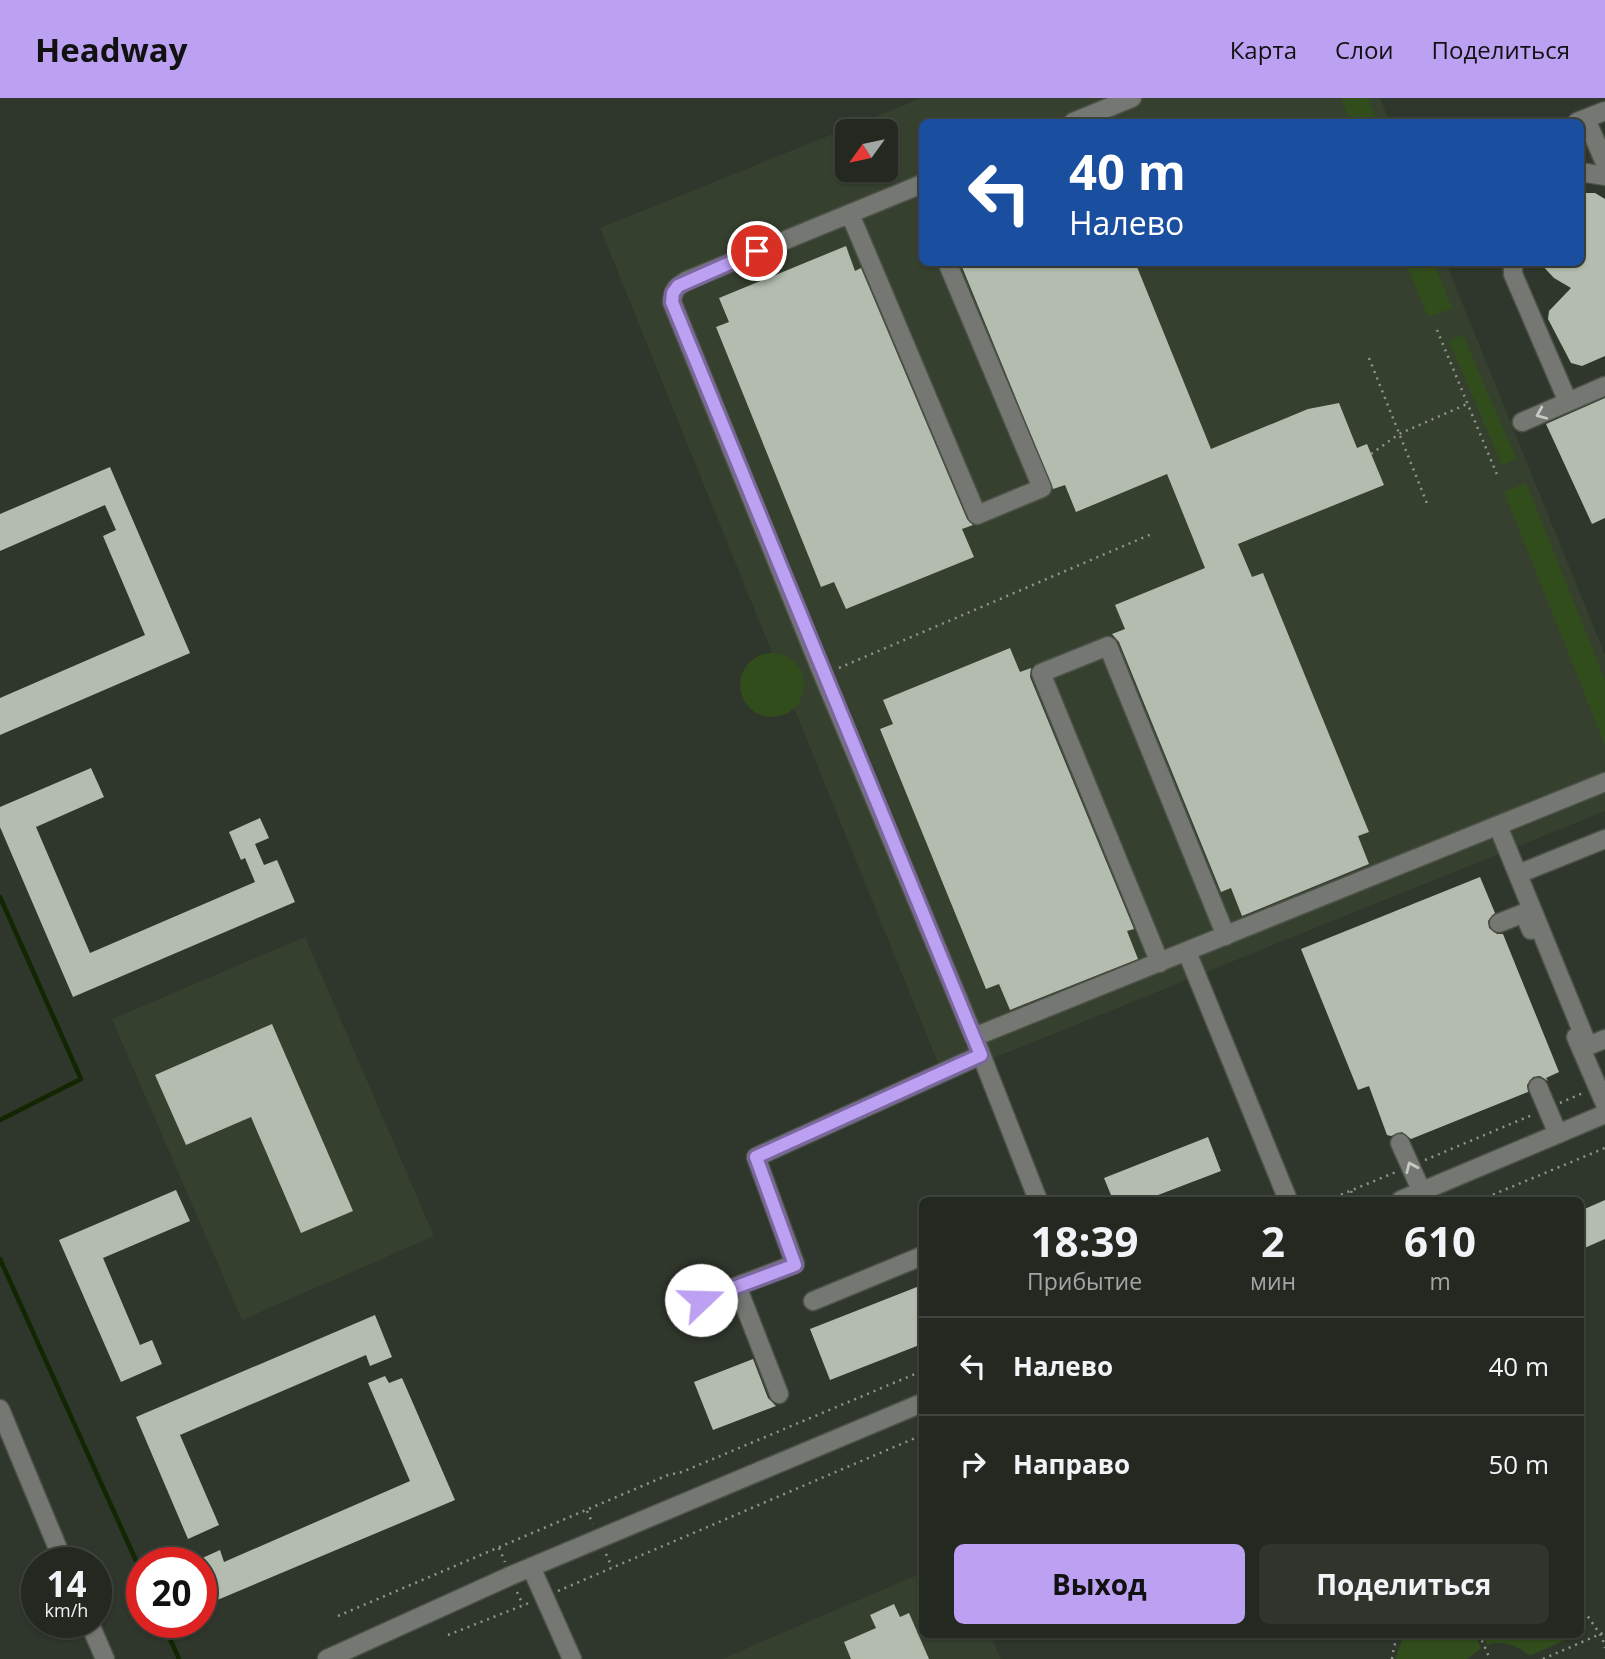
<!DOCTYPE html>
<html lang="ru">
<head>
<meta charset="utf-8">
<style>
  body { margin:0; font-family:"Open Sans",sans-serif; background:#2f342d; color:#f1f3f6; height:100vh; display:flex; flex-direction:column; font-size:26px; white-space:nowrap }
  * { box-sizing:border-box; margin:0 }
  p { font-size:23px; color:#a3a6a5 }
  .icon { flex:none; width:38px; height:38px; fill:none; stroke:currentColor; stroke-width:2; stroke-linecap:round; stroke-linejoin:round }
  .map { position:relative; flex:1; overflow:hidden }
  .side { position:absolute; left:919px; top:1099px; width:665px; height:441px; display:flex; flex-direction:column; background:#232820; border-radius:10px; box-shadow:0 2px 5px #0004,0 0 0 2px #40443e }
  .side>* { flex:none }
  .guide { position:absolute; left:919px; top:21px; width:665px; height:147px; border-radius:10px; box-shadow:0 2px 5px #0004,0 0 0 2px #40443e; background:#1a4fa0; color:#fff; overflow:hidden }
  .needle { width:46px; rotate:237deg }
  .buttons { position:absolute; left:835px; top:21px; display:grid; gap:14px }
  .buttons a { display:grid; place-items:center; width:63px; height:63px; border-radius:10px; background:#232820; box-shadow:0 2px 5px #0004,0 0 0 2px #40443e; font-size:35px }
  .speed { position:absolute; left:21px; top:1449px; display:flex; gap:14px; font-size:35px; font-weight:700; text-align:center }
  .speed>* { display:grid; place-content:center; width:91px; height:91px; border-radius:50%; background:#232820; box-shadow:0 2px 5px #0004,0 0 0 2px #40443e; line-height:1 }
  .speed small { font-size:18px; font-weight:400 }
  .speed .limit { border:10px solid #d22; background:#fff; color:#111 }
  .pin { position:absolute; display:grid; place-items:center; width:60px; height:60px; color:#fff; margin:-30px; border:4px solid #fff; border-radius:50%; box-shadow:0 2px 7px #0007 }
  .me { position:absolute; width:77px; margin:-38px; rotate:69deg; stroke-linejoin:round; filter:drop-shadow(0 0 5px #0008) }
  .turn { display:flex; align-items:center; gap:24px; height:147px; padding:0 35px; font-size:32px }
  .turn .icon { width:91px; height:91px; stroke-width:2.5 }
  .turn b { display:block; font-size:49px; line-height:60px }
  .eta { display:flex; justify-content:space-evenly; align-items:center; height:119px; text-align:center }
  .eta b { font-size:42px; font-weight:700; line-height:49px }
  .cta { display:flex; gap:14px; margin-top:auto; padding:14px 35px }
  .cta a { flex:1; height:80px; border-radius:10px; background:#bca0f2; color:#111; font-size:28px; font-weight:700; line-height:80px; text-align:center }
  .cta a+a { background:#2f342d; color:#f1f3f6 }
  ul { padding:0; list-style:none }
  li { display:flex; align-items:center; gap:21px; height:98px; padding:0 35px; border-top:2px solid #40443e }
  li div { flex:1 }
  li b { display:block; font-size:26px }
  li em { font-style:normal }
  header { display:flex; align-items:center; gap:42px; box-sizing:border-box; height:98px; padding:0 35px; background:#bca0f2; color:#111 }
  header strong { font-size:33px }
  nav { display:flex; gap:38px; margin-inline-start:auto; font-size:24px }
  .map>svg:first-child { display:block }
  .built { fill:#36402f; fill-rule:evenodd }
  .green { fill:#324d1c }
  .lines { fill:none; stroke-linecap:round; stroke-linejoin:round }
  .stream { stroke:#122601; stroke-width:4.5 }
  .building { fill:#b3bcae }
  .minor-casing { stroke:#4c5248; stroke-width:21 }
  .path { stroke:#91968d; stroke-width:2.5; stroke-dasharray:2 5; stroke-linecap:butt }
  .minor { stroke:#757872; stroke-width:18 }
  .oneway { stroke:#c7cac4 }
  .route-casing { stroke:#7a689d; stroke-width:18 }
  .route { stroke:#bca0f2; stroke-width:12 }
</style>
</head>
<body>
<header>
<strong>Headway</strong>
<nav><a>Карта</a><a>Слои</a><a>Поделиться</a></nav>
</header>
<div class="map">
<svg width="1605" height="1561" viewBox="0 0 1605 1561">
  <rect width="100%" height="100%" fill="#2f362b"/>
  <!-- built -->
  <path class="built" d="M922 0H1380L1390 24H922V164L1446 165 1605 557V713L944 980 600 130ZM847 33H886V72H847Z
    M305 839 434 1138 242 1222 112 921Z
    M922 1475V1536L990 1537 1001 1561H722Z"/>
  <!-- green -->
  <path class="green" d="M1341 0H1368L1378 24H1350Z
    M1406 165H1434L1452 210 1428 219Z
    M1463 237 1516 361 1502 367 1449 243Z
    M1526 385 1605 582V647L1504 394Z
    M740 587a32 32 0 1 1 64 0a32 32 0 1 1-64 0Z
    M1404 1537H1475L1481 1550 1468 1561H1395Z
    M1483 1537H1576L1530 1558C1517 1547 1504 1542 1487 1547Z"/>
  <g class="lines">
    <!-- stream -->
    <path class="stream" d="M0 799 81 981 0 1022
      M0 1161 142 1476
      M166 1532 179 1561"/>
  </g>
  <!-- building -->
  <path class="building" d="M1580 95H1595L1605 101V258L1582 268 1571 265 1548 221 1549 213 1571 190 1554 180 1539 164H1580Z
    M846 148 855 173 861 170 967 421 973 427 962 431 974 459 846 511 834 484 821 489 716 229 729 224 719 200Z
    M960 164H1135L1211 351 1308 311 1339 305 1357 350 1367 346 1384 387 1238 446 1252 479 1263 475 1369 734 1358 738 1369 766 1242 818 1231 790 1221 794 1119 544 1112 536 1125 531 1115 507 1205 470 1167 376 1076 414 1065 387 1053 391Z
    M1605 300V420L1592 426 1546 326Z
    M110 369 190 555 0 637V600L145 537 103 438 116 432 105 407 0 453V416Z
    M1010 550 1020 574 1031 570 1030 579 1134 831 1127 833 1138 861 1010 912 999 886 986 891 880 631 893 626 883 602Z
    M91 670 104 699 36 729 90 855 255 784 245 760 241 762 229 734 260 720 269 740 255 746 264 767 277 762 295 804 73 899 0 729V709Z
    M1480 779 1495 815 1488 823 1489 830 1497 836H1503L1559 974 1546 980 1548 983 1540 978 1533 979 1527 987 1528 994 1411 1041 1402 1034 1391 1038 1387 1037 1369 988 1358 992 1301 851Z
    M272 926 353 1113 301 1135 251 1019 186 1047 155 977Z
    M1208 1039 1221 1073 1145 1102H1113L1104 1080Z
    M176 1092 190 1123 103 1160 140 1247 152 1242 162 1266 121 1284 59 1142Z
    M1605 1102V1141L1580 1152V1113Z
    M922 1187V1246L830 1282 810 1231Z
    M375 1217 392 1259 370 1268 366 1257 180 1337 219 1427 188 1441 136 1319Z
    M753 1261 768 1300 776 1308 713 1332 694 1284Z
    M385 1278 389 1285 402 1280 455 1402 215 1503 201 1465 198 1462 220 1452 224 1464 410 1383 368 1285Z
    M894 1506 900 1519 909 1515 929 1561H851L844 1544 876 1530 870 1517Z"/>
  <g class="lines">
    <defs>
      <path id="minor" d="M1586 21 1605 65
        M1073 24 1132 0
        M1577 24 1605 13
        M1580 74 1605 78
        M922 86 688 182C677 188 673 192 672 204L823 577 974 939 1605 684
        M850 116 977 417 1042 390 947 164
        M1513 164V176L1568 304
        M1522 324 1605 288
        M1498 728 1588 948 1605 941
        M1518 776 1605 741
        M1499 825 1524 815 1531 832
        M1187 854 1288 1102
        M1160 865 1041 575 1108 548 1226 838
        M1576 939 1605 1006
        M977 946 1038 1102
        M1538 989 1558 1036
        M1400 1045 1422 1094
        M1401 1102 1605 1016
        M737 1188 779 1296
        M701 1202 795 1166 756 1059 981 957
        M813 1203 922 1158
        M0 1311 64 1465
        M531 1469 572 1561
        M89 1524 105 1561
        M327 1561 510 1478 922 1305"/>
    </defs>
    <!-- minor casing -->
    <use href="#minor" class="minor-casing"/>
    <!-- path -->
    <path class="path" d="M1437 232 1498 379
      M1369 260 1428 408
      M1371 356 1399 336 1467 306
      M839 570 1154 435
      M1560 1005 1583 995
      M1425 1062 1532 1017
      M1351 1093 1355 1102
      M1328 1102 1396 1074
      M1480 1102 1605 1050
      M587 1413 593 1426
      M499 1450 505 1464
      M606 1456 612 1469
      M558 1493 922 1337
      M517 1494 523 1507
      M1580 1507 1602 1539 1605 1550
      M338 1518 668 1377 682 1374 922 1273
      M1479 1536 1490 1561
      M448 1537 529 1505
      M1392 1561 1394 1548 1400 1536
      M1543 1561 1605 1534"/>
    <!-- minor -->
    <use href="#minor" class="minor"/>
  </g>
  <!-- one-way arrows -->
  <defs><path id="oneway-chevron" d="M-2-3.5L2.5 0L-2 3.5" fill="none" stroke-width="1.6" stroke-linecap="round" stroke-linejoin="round" transform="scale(1.75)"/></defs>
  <g class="oneway">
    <use href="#oneway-chevron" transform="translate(1541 316) rotate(157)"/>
    <use href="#oneway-chevron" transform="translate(1411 1069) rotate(-114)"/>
  </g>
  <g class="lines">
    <defs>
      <path id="route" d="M701 1202 795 1167 756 1059 981 957 672 204 673 195 678 188 757 153"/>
    </defs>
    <!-- route casing -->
    <use href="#route" class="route-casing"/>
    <!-- route -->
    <use href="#route" class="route"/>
  </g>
</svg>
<div class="buttons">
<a><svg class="needle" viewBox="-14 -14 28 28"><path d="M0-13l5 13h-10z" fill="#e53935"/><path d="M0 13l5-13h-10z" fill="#a3a6a5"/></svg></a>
</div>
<div class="speed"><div>14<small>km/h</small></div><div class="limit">20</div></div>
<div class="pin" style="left:757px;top:153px;background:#d93025"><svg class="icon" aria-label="arrive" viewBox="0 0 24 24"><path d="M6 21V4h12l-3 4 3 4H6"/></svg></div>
<svg class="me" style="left:701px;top:1202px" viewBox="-20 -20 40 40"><circle r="19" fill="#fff"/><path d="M0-13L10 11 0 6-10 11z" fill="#bca0f2"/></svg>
<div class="guide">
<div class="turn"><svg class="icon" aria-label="left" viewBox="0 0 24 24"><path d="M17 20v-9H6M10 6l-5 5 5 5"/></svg><div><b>40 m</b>Налево</div></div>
</div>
<section class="side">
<div class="eta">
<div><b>18:39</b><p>Прибытие</p></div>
<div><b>2</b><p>мин</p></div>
<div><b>610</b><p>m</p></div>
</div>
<ul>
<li><svg class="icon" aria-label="left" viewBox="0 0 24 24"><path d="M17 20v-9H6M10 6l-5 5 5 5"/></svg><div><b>Налево</b></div><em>40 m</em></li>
<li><svg class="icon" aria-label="right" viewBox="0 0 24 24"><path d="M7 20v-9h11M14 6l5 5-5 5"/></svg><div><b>Направо</b></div><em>50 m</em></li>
</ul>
<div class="cta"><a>Выход</a><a>Поделиться</a></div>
</section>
</div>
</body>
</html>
